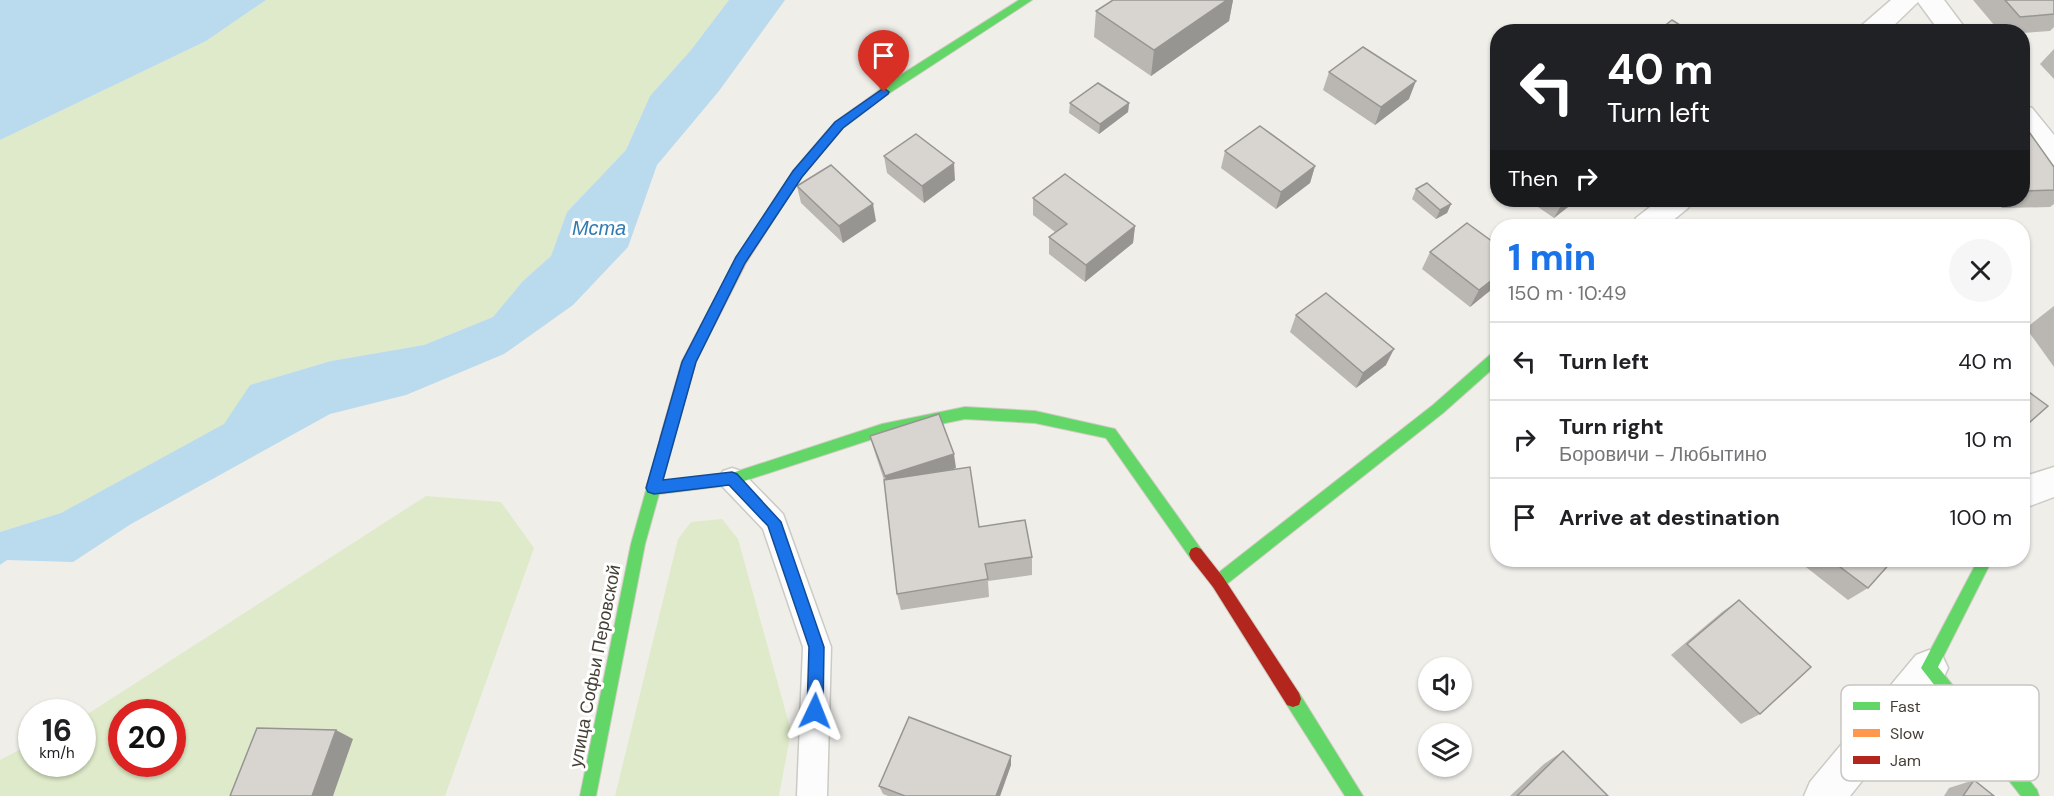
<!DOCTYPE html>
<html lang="en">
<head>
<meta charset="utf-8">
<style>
  body { margin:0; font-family:"DM Sans",sans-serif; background:#f6f6f6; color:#202124; height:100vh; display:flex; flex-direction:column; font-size:22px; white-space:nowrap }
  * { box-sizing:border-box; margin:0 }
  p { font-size:20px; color:#757577 }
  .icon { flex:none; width:33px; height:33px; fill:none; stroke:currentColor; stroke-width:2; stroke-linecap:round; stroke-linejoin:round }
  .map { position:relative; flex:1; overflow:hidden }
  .sheet { position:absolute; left:1490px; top:219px; width:540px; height:348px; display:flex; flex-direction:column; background:#fff; border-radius:24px; box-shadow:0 2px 4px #0004 }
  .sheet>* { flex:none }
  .banner { position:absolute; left:1490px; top:24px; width:540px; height:183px; border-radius:24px; box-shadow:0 2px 4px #0004; background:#202124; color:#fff; overflow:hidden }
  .buttons { position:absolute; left:1418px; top:657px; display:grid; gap:12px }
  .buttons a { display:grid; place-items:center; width:54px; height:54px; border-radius:50%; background:#fff; box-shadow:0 2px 4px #0004; font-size:30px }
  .speed { position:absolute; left:18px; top:699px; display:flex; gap:12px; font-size:30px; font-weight:700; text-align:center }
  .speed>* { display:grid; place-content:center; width:78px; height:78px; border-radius:50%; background:#fff; box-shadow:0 2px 4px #0004; line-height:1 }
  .speed small { font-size:15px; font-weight:400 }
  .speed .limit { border:9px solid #d22; background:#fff; color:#111 }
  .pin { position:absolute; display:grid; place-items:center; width:51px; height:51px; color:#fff; margin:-62px -26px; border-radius:50% 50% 50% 0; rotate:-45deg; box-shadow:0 0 6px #0007 }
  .pin .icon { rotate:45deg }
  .me { position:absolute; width:66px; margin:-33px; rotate:2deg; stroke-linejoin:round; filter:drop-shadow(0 0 4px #0008) }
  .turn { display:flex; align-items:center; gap:21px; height:126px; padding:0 18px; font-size:27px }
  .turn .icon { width:78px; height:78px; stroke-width:2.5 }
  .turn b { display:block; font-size:42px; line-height:51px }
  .then { display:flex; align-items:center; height:57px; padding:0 18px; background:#0003; gap:12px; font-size:22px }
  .round { display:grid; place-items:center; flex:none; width:63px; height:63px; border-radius:32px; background:#f6f6f6 }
  .headline { display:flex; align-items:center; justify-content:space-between; height:102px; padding:0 18px }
  h1 { font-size:36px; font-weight:800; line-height:45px; color:#1a73e8 }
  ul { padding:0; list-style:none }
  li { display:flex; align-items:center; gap:18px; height:78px; padding:0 18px; border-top:2px solid #e0e0e0 }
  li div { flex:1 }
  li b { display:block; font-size:22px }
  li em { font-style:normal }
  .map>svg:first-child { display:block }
  .green { fill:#deeac9; fill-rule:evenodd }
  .water { fill:#badaed }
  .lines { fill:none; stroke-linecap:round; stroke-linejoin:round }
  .lane-casing { stroke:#cccac5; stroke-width:3 }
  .street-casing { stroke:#cccac5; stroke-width:3 }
  .fast-casing { stroke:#cecbc0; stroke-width:2 }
  .slow-casing { stroke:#cecbc0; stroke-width:2 }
  .jam-casing { stroke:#cecbc0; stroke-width:2 }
  .lane { fill:#fdfcfc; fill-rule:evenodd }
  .street { fill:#fdfcfc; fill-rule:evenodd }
  .fast { fill:#63d668; fill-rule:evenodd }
  .slow { fill:#ff974d; fill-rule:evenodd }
  .jam { fill:#b3261e; fill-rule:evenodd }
  .wall { fill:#bab7b3 }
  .shaded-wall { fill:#979592 }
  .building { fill:#d8d5d0; stroke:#979592; stroke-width:1.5 }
  .route { fill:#1a73e8; stroke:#114b97; stroke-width:1.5 }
  .labels { text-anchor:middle; stroke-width:6; stroke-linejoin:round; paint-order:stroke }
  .street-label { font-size:18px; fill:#453f35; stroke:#fff }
  .water-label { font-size:20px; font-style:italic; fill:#307cb0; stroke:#fff }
  .key { fill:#fff; stroke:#c7c5c2; stroke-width:1.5 }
  .key-label { font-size:16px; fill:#453f35 }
</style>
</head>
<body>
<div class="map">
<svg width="2054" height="796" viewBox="0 0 2054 796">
  <rect width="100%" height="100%" fill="#f0eee9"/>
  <!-- green -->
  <path class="green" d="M266 0H729L691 50 650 96 626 150 567 212 551 256 523 281 493 317 424 345 331 361 250 385 225 424 61 513 0 532V140L206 41Z
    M426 496 501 502 534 548 445 796H0V760L31 744 32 764H82L83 717ZM122 712H172V764H122Z
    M722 519 738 539 791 731 779 796H615L678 539 691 522Z"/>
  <!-- water -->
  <path class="water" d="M0 0H266L206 41 0 140Z
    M729 0H785L719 91 657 165 628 247 573 305 504 354 406 395 330 414 131 524 73 562 7 560 0 565V532L61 513 224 424 250 385 331 361 424 345 493 317 523 281 551 256 567 212 626 150 650 96 691 50Z"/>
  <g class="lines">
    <defs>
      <path id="lane" d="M732 468 741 471 783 514 831 647 827 796H797L803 647 763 529 723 487 719 479 723 471Z"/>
      <path id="street" d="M1891 0H1944L1968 32H1940L1918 2 1887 32H1857L1861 26Z
        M2022 105 2032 108 2054 135V165L2044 162 2022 135Z
        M1659 200H1693L1688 208 1666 226H1632L1636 218Z
        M2054 467V497L2022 509V477Z
        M1929 650 1942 655 1948 668 1942 681 1850 796H1804L1810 782 1916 655Z"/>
      <path id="fast" d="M1019 0H1032L888 94H880V88Z
        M1497 352V365L1443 413 1223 587 1218 589 1213 587 1211 582 1213 577 1433 405 1492 353Z
        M965 407 1035 411 1115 429 1201 549 1203 554 1201 559 1196 561 1191 559 1106 438 1035 423 965 419 882 436 732 485 659 494 645 544 596 796H580L631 544 662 434 667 432 672 434 674 438 662 481 732 473 882 424Z
        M1978 560H1992L1938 667 2037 790 2039 796H2021L1921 668Z
        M1293 691 1299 693 1363 796H1345L1287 705 1285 699 1287 693Z"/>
      <path id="slow" d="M884 87 888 88V94L843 128 801 177 746 263 696 361 674 438 672 442 667 444 662 442 660 438 682 361 737 257 793 171 835 122Z"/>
      <path id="jam" d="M1196 547 1201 549 1223 577 1299 693 1301 699 1299 705 1293 707 1287 705 1213 587 1191 559 1189 554 1191 549Z"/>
    </defs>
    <!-- lane casing -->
    <use href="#lane" class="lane-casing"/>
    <!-- street casing -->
    <use href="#street" class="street-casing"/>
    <!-- fast casing -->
    <use href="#fast" class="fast-casing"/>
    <!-- slow casing -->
    <use href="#slow" class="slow-casing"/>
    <!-- jam casing -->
    <use href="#jam" class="jam-casing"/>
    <!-- lane -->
    <use href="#lane" class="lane"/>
    <!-- street -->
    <use href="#street" class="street"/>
    <!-- fast -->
    <use href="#fast" class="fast"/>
    <!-- slow -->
    <use href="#slow" class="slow"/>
    <!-- jam -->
    <use href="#jam" class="jam"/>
  </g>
  <!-- wall -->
  <path class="wall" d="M1113 0H1233L1229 21 1151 76 1094 37 1096 11Z
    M1973 0H2054V27L2050 31 2022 33V32H2000Z
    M2054 49V79L2040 64Z
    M1329 72 1409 99 1375 125 1323 90Z
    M1070 103H1129L1128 112 1099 134 1069 113Z
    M2022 122 2054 167V204L2050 207 2002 208 1996 200H2022Z
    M1225 151 1315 166 1310 183 1276 209 1221 168Z
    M884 156 955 180 924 203 887 173Z
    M797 186 876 221 843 243 801 203Z
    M1416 189 1451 204 1447 213 1436 219 1412 199Z
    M1033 198 1135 226 1133 243 1085 282 1049 254V237L1055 232 1033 215Z
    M1528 200H1577L1554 218Z
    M1497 245V285L1470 307 1422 269 1430 252Z
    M2054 306V367L2026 328Z
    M1296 315 1386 365 1356 388 1290 332Z
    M870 436 956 468 950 470 979 527 1032 557V575L988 581 989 597 901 610 897 594 884 480 874 450Z
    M1797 560H1893L1868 588 1848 600Z
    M1739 600 1760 714 1741 724 1671 655 1722 612Z
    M1563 751 1608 796H1510L1544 764Z
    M1011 756V765L1000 796H888L883 794 879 786Z
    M1974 780 1994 796H1944L1949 788Z"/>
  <!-- shaded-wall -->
  <path class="shaded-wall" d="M1227 0H1233L1229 21 1151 76 1154 50Z
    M1416 81 1409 99 1375 125 1381 107Z
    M1129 103 1128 112 1099 134 1100 124Z
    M954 163 955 180 924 203 922 186Z
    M1315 166 1310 183 1276 209 1281 192Z
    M1564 200H1577L1554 218Z
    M873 204 876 221 843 243 839 226Z
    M1451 204 1447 213 1436 219 1440 210Z
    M1135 226 1133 243 1085 282 1086 265Z
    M1497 276V285L1470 307 1479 290Z
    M1394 349 1386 365 1356 388 1363 373Z
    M954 454 956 468 888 490 885 476Z
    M336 730 353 739 333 796H312Z
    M1011 756V765L1000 796H996Z"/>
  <!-- building -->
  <path class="building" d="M1113 0H1227L1154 50 1096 11Z
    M2005 0H2054V14L2020 17Z
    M1672 20 1691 32H1657Z
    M1363 47 1416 81 1381 107 1329 72Z
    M1098 83 1129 103 1100 124 1070 103Z
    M2022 122 2054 167V190L2022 191Z
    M1260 126 1315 166 1281 192 1225 151Z
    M916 134 954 163 922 186 884 156Z
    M831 165 873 204 839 226 797 186Z
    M1065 174 1135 226 1086 265 1049 237 1067 224 1033 198Z
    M1427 183 1451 204 1440 210 1416 189Z
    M1467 223 1497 245V276L1479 290 1430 252Z
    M1326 293 1394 349 1363 373 1296 315Z
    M2022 387 2048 406 2022 429Z
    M939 414 954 454 885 476 870 436Z
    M970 467 979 527 1025 520 1032 557 985 564 988 579 897 594 884 480Z
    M1831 560H1893L1868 588Z
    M1739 600 1811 667 1760 714 1687 644Z
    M909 717 1011 756 996 796H905L879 786Z
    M257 728 336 730 312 796H230Z
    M1563 751 1608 796H1517Z
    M1974 780 1994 796H1963Z"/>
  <!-- route -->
  <path class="route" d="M884 88 889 92 888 94 843 128 802 177 745 263 696 362 663 480 732 472 737 474 781 522 824 647 823 711 820 716 815 719 809 716 807 711 809 647 768 526 729 485 654 494 648 492 646 488 682 362 736 257 793 171 835 122Z"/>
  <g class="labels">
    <!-- street labels -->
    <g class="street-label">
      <text transform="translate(595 666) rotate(-79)" y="6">улица Софьи Перовской</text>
    </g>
    <!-- water labels -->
    <g class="water-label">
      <text x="599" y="235">Мста</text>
    </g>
  </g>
  <!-- legend -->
  <rect x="1841" y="685" width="198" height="96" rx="9" class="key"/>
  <rect x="1853" y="702" width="27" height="8" fill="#63d668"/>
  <rect x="1853" y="729" width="27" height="8" fill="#ff974d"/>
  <rect x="1853" y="756" width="27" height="8" fill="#b3261e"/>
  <g class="key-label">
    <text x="1890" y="712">Fast</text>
    <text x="1890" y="739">Slow</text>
    <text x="1890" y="766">Jam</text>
  </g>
</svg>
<div class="buttons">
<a><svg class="icon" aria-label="sound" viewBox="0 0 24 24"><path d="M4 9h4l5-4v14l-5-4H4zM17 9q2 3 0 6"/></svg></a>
<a><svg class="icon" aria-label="layers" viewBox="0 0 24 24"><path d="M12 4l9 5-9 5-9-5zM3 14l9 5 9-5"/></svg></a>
</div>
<div class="speed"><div>16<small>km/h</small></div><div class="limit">20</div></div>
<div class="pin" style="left:884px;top:92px;background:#d93025"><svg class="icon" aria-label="arrive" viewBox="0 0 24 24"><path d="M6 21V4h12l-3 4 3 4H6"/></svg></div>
<svg class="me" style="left:815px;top:711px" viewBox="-20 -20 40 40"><path d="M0-17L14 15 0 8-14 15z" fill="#1a73e8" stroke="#fff" stroke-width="4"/></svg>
<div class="banner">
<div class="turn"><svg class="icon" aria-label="left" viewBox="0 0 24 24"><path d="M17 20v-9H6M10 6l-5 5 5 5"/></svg><div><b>40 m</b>Turn left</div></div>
<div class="then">Then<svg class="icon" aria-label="right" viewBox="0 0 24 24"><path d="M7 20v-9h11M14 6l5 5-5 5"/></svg></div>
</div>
<section class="sheet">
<div class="headline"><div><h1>1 min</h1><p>150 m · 10:49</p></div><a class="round"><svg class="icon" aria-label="close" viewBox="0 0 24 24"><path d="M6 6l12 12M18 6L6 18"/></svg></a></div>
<ul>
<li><svg class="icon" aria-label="left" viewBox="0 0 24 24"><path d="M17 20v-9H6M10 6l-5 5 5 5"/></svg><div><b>Turn left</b></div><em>40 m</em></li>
<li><svg class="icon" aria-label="right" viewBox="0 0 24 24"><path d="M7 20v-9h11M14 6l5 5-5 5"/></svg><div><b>Turn right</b><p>Боровичи - Любытино</p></div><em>10 m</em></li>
<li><svg class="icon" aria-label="arrive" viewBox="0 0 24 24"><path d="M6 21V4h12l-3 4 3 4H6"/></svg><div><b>Arrive at destination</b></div><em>100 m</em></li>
</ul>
</section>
</div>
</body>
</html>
